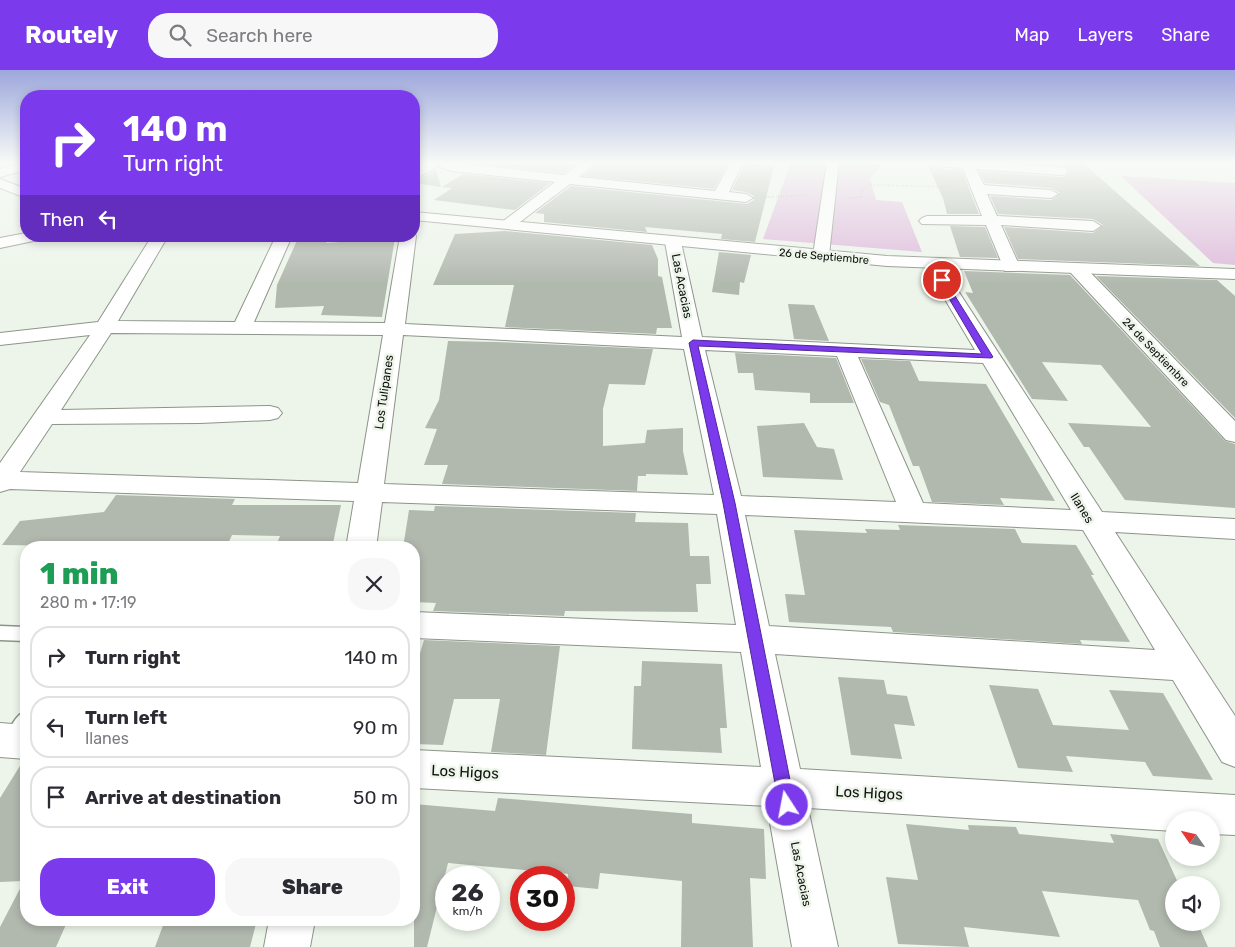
<!DOCTYPE html>
<html lang="en">
<head>
<meta charset="utf-8">
<style>
  body { margin:0; font-family:Rubik,sans-serif; background:#f7f7f7; color:#2b2b33; height:100vh; display:flex; flex-direction:column; font-size:19px; white-space:nowrap }
  * { box-sizing:border-box; margin:0 }
  p { font-size:16px; color:#7c7c81 }
  .icon { flex:none; width:28px; height:28px; fill:none; stroke:currentColor; stroke-width:2; stroke-linecap:round; stroke-linejoin:round }
  .map { position:relative; flex:1; overflow:hidden }
  .details { position:absolute; left:20px; top:471px; width:400px; height:385px; display:flex; flex-direction:column; background:#fff; border-radius:20px; box-shadow:0 2px 8px #0003 }
  .details>* { flex:none }
  .top-card { position:absolute; left:20px; top:20px; width:400px; height:152px; border-radius:20px; box-shadow:0 2px 8px #0003; background:#7c3aed; color:#fff; overflow:hidden }
  .needle { width:32px; rotate:304deg }
  .controls { position:absolute; left:1165px; top:741px; display:grid; gap:10px }
  .controls a { display:grid; place-items:center; width:55px; height:55px; border-radius:50%; background:#fff; box-shadow:0 2px 8px #0003; font-size:25px }
  .speed { position:absolute; left:435px; top:796px; display:flex; gap:10px; font-size:25px; font-weight:700; text-align:center }
  .speed>* { display:grid; place-content:center; width:65px; height:65px; border-radius:50%; background:#fff; box-shadow:0 2px 8px #0003; line-height:1 }
  .speed small { font-size:12px; font-weight:400 }
  .speed .limit { border:8px solid #d22; background:#fff; color:#111 }
  .pin { position:absolute; display:grid; place-items:center; width:42px; height:42px; color:#fff; margin:-21px; border:2px solid #fff; border-radius:50%; box-shadow:0 1px 5px #0007 }
  .me { position:absolute; width:55px; margin:-28px; rotate:349deg; stroke-linejoin:round; filter:drop-shadow(0 0 4px #0008) }
  .turn { display:flex; align-items:center; gap:18px; height:105px; padding:0 20px; font-size:22px }
  .turn .icon { width:65px; height:65px; stroke-width:2.5 }
  .turn b { display:block; font-size:35px; line-height:42px }
  .then { display:flex; align-items:center; height:48px; padding:0 20px; background:#0003; gap:10px; font-size:19px }
  .round { display:grid; place-items:center; flex:none; width:52px; height:52px; border-radius:20px; background:#f7f7f7 }
  .head { display:flex; align-items:center; justify-content:space-between; height:85px; padding:0 20px }
  h1 { font-size:30px; font-weight:800; line-height:38px; color:#1e9e55 }
  .button { display:flex; gap:10px; margin-top:auto; padding:10px 20px }
  .button a { flex:1; height:58px; border-radius:20px; background:#7c3aed; color:#fff; font-size:20px; font-weight:800; line-height:58px; text-align:center }
  .button a+a { background:#f7f7f7; color:#2b2b33 }
  ul { padding:0; list-style:none }
  li { display:flex; align-items:center; gap:15px; height:62px; margin:0 10px 8px; padding:0 10px; border:2px solid #e1e1e2; border-radius:20px }
  li div { flex:1 }
  li b { display:block; font-size:19px }
  li em { font-style:normal }
  header { display:flex; align-items:center; gap:30px; box-sizing:border-box; height:70px; padding:0 25px; background:#7c3aed; color:#fff }
  header strong { font-size:24px }
  nav { display:flex; gap:28px; margin-inline-start:auto; font-size:18px }
  .search { width:350px; height:45px; background:#f7f7f7; display:flex; align-items:center; gap:12px; box-sizing:border-box; padding:0 18px; border-radius:20px; color:#7c7c81; font-size:19px }
  .map>svg:first-child { display:block }
  .green { fill:#debadb }
  .building { fill:#b1b8ae }
  .lines { fill:none; stroke-linecap:round; stroke-linejoin:round }
  .service-casing { stroke:#8d948a; stroke-width:3 }
  .minor-casing { stroke:#8d948a; stroke-width:2 }
  .tertiary-casing { stroke:#8d948a; stroke-width:2 }
  .path { stroke:#8d928b; stroke-width:2; stroke-dasharray:0.5 2; stroke-linecap:butt }
  .service { fill:#fff; fill-rule:evenodd }
  .minor { fill:#fff; fill-rule:evenodd }
  .tertiary { fill:#fff; fill-rule:evenodd }
  .route { fill:#7c3aed; stroke:#51269a }
  .labels { text-anchor:middle; stroke-width:5; stroke-linejoin:round; paint-order:stroke }
  .far-street-label { font-size:11px; fill:#0e100d; stroke:#edf5ea }
  .street-label { font-size:12px; fill:#0e100d; stroke:#edf5ea }
  .near-street-label { font-size:15px; fill:#0e100d; stroke:#edf5ea }
</style>
</head>
<body>
<header>
<strong>Routely</strong>
<div class="search"><svg class="icon" aria-label="search" viewBox="0 0 24 24"><circle cx="10" cy="10" r="6"/><path d="M15 15l6 6"/></svg>Search here</div>
<nav><a>Map</a><a>Layers</a><a>Share</a></nav>
</header>
<div class="map">
<svg width="1235" height="877" viewBox="0 0 1235 877">
  <rect width="100%" height="100%" fill="#edf5ea"/>
  <!-- green -->
  <path class="green" d="M791 92H884L870 109 876 130 902 132 922 182 763 169Z
    M1121 106 1235 113V195L1213 193Z"/>
  <!-- building -->
  <path class="building" d="M483 92H579L563 103 481 94Z
    M598 92H729L714 119 583 106Z
    M1014 92 1083 93 1200 196 1018 189 1004 157 1093 163 1103 155 1093 149 998 144 990 126 1051 130 1060 123 1051 118 985 113 979 101 1061 107 1066 106 1069 102 1066 96Z
    M745 93 774 96 755 172 721 169 722 164 645 157 647 162 544 152V144L535 143 571 116 747 134 754 130V126L746 122 732 120Z
    M927 94 933 98 962 100 979 144H947L943 128Z
    M436 100 441 117 414 113V111Z
    M463 104 550 113 515 140 434 130 452 118 442 117Z
    M950 156 985 157 998 188 960 187Z
    M505 161 652 175 658 189V206L662 207 672 258H657L656 264 505 257 514 215H433L455 164Z
    M299 166H329L326 173 395 168 382 247 321 245 324 236 275 238 277 215Z
    M719 182 751 185 744 213 740 212 739 225 712 222Z
    M964 201 1070 205 1225 371 1235 374V438L1125 430 1089 377H1084L1068 353 1151 357 1101 295 1042 292 1068 331 1032 329 965 222 973 223Z
    M1096 206 1217 210 1235 226V348Z
    M788 234 814 235 829 271 794 269Z
    M448 271 496 272 653 279 645 315 609 314 603 339V376L645 373 647 360 683 358V381L688 405 646 404V406H638L637 421 442 414 448 395H424L437 359 425 358 439 330Z
    M735 283 836 288 854 333H810V323L755 320 753 303H738Z
    M861 289 910 291 919 311 986 314 1055 431 1000 428 1004 435 932 432 919 396H913L889 335 880 332Z
    M804 353 817 377 834 379 843 410 763 407 757 356Z
    M116 425 235 429 232 435H341L332 478H275L280 466 232 465 226 478 2 475 20 451 104 442Z
    M435 436 636 443 635 452 688 453 690 486H709L711 514H696L698 542 565 541 564 546 433 541 436 533 414 532V478H403L409 440 434 441Z
    M898 455 1015 459 1022 473 1076 475 1094 505H1091L1130 572 1080 570 1082 574 893 562 891 557 789 552 785 524 805 525 794 460 867 463 865 459 900 460Z
    M424 570 560 576 546 685 491 682 500 629H454L443 675 414 674V603Z
    M642 591 722 594 727 658H720L722 683 632 679 634 616H641Z
    M838 607 884 610 887 624 907 626 915 656 894 654 902 689 851 685Z
    M989 615 1038 619 1053 655 1129 660 1109 620 1163 623 1213 710 1153 706 1145 692 1066 686 1073 702 1018 698Z
    M23 691H26V850H68L56 877H0V857L24 811 0 812V728Z
    M498 728 692 744V753L764 759 766 809 750 808 753 877H681L682 811 600 803 598 819 567 816 568 804 448 793 427 877H414V734L495 741Z
    M906 754 969 760 968 755 1016 757 1019 764 1114 773 1110 764 1158 769 1179 815H1174V852H1197L1208 877H1160L1154 861 1150 860 1138 830 1042 821 1060 867 964 857 969 877 898 874 886 807 918 810Z
    M165 850H257L250 877H155Z"/>
  <g class="lines">
    <defs>
      <path id="service" d="M0 556 26 557V571L0 570Z
        M26 641C27 655 30 674 14 681L7 678 4 671C9 660 15 645 26 641Z"/>
      <path id="minor" d="M26 92V100L0 107V99Z
        M424 92H451L564 105 582 92H596L579 107 715 121 731 92H743L729 122 746 124 753 128 746 132 570 114 512 158H502L499 155 502 152 555 112 451 101 436 95 434 99 414 109V100Z
        M827 92H839L829 185 827 189H815L813 185Z
        M927 92H988L1066 98 1067 101 1066 104 1061 105 976 99 984 115 1051 120 1058 124 1051 128 987 124 997 146 1093 151 1101 156 1093 161 1001 155 1020 197 1017 201H1005L986 155 922 154 919 151 922 148 927 146H982L963 98 933 96Z
        M0 109 26 119V128L0 118Z
        M414 163 416 166 405 254 682 267 665 172 673 167 681 172 702 267 975 280 924 194 926 190H938L1102 442 1235 449V469L1115 462 1235 646V697L1222 692 1173 610 775 584 800 699 1235 725V765L1211 764V750H1174V761L808 738 838 877H792L767 736 414 718V680L761 697 741 582 414 568V542L736 555 717 444 382 432 376 478H346L354 431 10 419 0 422V393L90 265 0 275V263L98 252 152 166H168L118 251 235 252 276 166H292L254 252 385 253 400 166H414ZM111 263 383 265 358 413 20 402 52 354 200 353 270 350 278 348 282 343 278 338 270 336 61 340ZM403 265 684 279 714 425 384 414ZM705 280 837 286 896 432 741 426ZM858 287 983 293 1071 440 923 433ZM745 445 1083 460 1155 580 769 556Z
        M1077 194 1083 195 1235 351V372L1226 370 1071 203 1068 199 1071 195Z
        M0 653 26 655V689L0 687Z
        M269 850H315L310 877H264Z"/>
      <path id="tertiary" d="M414 142 887 186 1235 199V209L887 196 414 150Z
        M26 163V166H45L43 169 0 178V168Z"/>
    </defs>
    <!-- service casing -->
    <use href="#service" class="service-casing"/>
    <!-- minor casing -->
    <use href="#minor" class="minor-casing"/>
    <!-- tertiary casing -->
    <use href="#tertiary" class="tertiary-casing"/>
    <!-- path -->
    <path class="path" d="M766 127 808 125
      M849 128 861 127V122L868 115 955 117"/>
    <!-- service -->
    <use href="#service" class="service"/>
    <!-- minor -->
    <use href="#minor" class="minor"/>
    <!-- tertiary -->
    <use href="#tertiary" class="tertiary"/>
  </g>
  <!-- sky -->
  <linearGradient id="sky" x2="0" y2="1"><stop stop-color="#9da7dc"/><stop offset="0.43" stop-color="#f7faf6"/><stop offset="1" stop-color="#f7faf6" stop-opacity="0"/></linearGradient>
  <rect width="1235" height="215" fill="url(#sky)"/>
  <!-- route -->
  <path class="route" d="M942 208 945 210 993 287 991 288 698 276 735 433 795 735 793 741 787 743 781 741 779 735 723 433 689 273 693 270 982 284 938 210Z"/>
  <g class="labels">
    <!-- far-street labels -->
    <g class="far-street-label">
      <text transform="translate(824 186) rotate(5)" y="4">26 de Septiembre</text>
      <text transform="translate(1156 282) rotate(46)" y="4">24 de Septiembre</text>
    </g>
    <!-- street labels -->
    <g class="street-label">
      <text transform="translate(682 216) rotate(79)" y="4">Las Acacias</text>
      <text transform="translate(384 322) rotate(-82)" y="4">Los Tulipanes</text>
      <text transform="translate(1082 438) rotate(58)" y="4">Ilanes</text>
      <text transform="translate(801 804) rotate(79)" y="4">Las Acacias</text>
    </g>
    <!-- near-street labels -->
    <g class="near-street-label">
      <text transform="translate(465 702) rotate(3)" y="5">Los Higos</text>
      <text transform="translate(869 723) rotate(3)" y="5">Los Higos</text>
    </g>
  </g>
</svg>
<div class="controls">
<a><svg class="needle" viewBox="-14 -14 28 28"><path d="M0-13l5 13h-10z" fill="#e53935"/><path d="M0 13l5-13h-10z" fill="#7c7c81"/></svg></a>
<a><svg class="icon" aria-label="sound" viewBox="0 0 24 24"><path d="M4 9h4l5-4v14l-5-4H4zM17 9q2 3 0 6"/></svg></a>
</div>
<div class="speed"><div>26<small>km/h</small></div><div class="limit">30</div></div>
<div class="pin" style="left:942px;top:210px;background:#d93025"><svg class="icon" aria-label="arrive" viewBox="0 0 24 24"><path d="M6 21V4h12l-3 4 3 4H6"/></svg></div>
<svg class="me" style="left:787px;top:735px" viewBox="-20 -20 40 40"><circle r="17" fill="#7c3aed" stroke="#fff" stroke-width="3"/><path d="M0-11L8 9 0 5-8 9z" fill="#fff"/></svg>
<div class="top-card">
<div class="turn"><svg class="icon" aria-label="right" viewBox="0 0 24 24"><path d="M7 20v-9h11M14 6l5 5-5 5"/></svg><div><b>140 m</b>Turn right</div></div>
<div class="then">Then<svg class="icon" aria-label="left" viewBox="0 0 24 24"><path d="M17 20v-9H6M10 6l-5 5 5 5"/></svg></div>
</div>
<section class="details">
<div class="head"><div><h1>1 min</h1><p>280 m · 17:19</p></div><a class="round"><svg class="icon" aria-label="close" viewBox="0 0 24 24"><path d="M6 6l12 12M18 6L6 18"/></svg></a></div>
<ul>
<li><svg class="icon" aria-label="right" viewBox="0 0 24 24"><path d="M7 20v-9h11M14 6l5 5-5 5"/></svg><div><b>Turn right</b></div><em>140 m</em></li>
<li><svg class="icon" aria-label="left" viewBox="0 0 24 24"><path d="M17 20v-9H6M10 6l-5 5 5 5"/></svg><div><b>Turn left</b><p>Ilanes</p></div><em>90 m</em></li>
<li><svg class="icon" aria-label="arrive" viewBox="0 0 24 24"><path d="M6 21V4h12l-3 4 3 4H6"/></svg><div><b>Arrive at destination</b></div><em>50 m</em></li>
</ul>
<div class="button"><a>Exit</a><a>Share</a></div>
</section>
</div>
</body>
</html>
